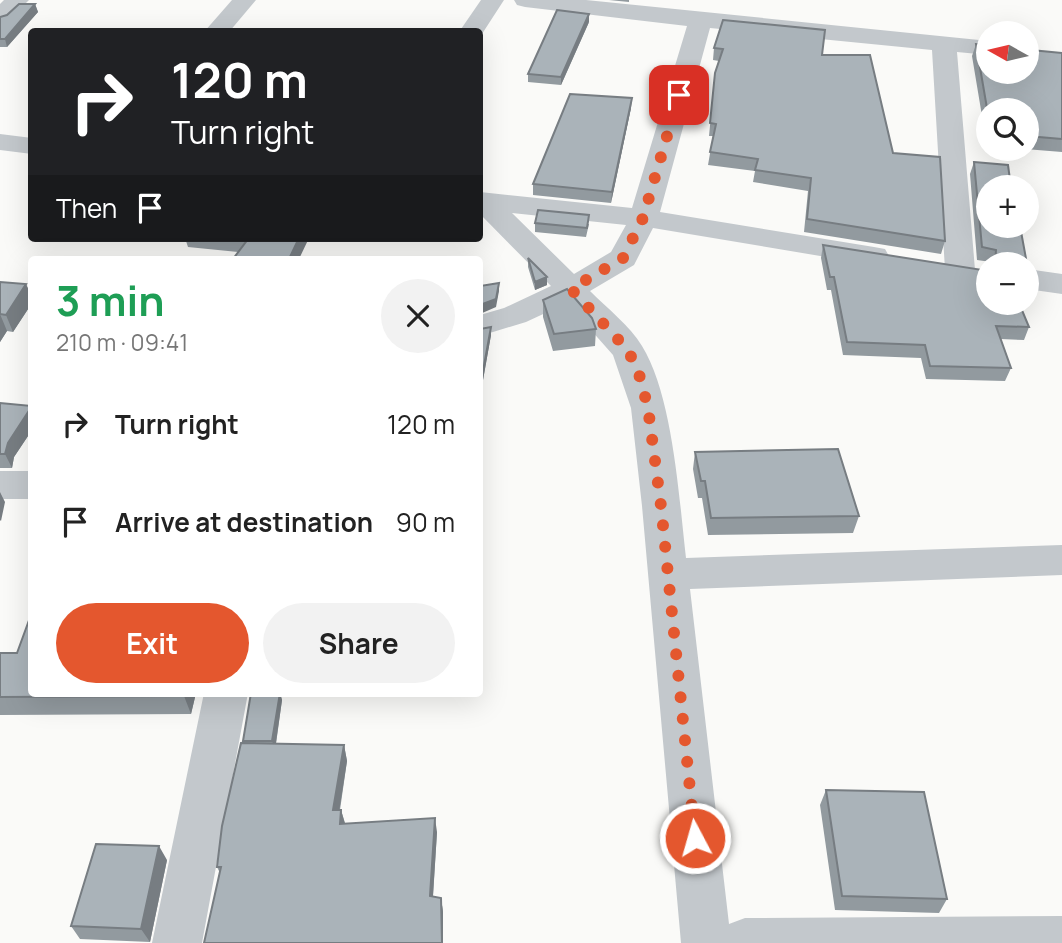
<!DOCTYPE html>
<html lang="en">
<head>
<meta charset="utf-8">
<style>
  body { margin:0; font-family:Manrope,sans-serif; background:#f2f2f2; color:#222; height:100vh; display:flex; flex-direction:column; font-size:26px; white-space:nowrap }
  * { box-sizing:border-box; margin:0 }
  p { font-size:23px; color:#767676 }
  .icon { flex:none; width:38px; height:38px; fill:none; stroke:currentColor; stroke-width:2; stroke-linecap:round; stroke-linejoin:round }
  .map { position:relative; flex:1; overflow:hidden }
  .details { position:absolute; left:28px; top:256px; width:455px; height:441px; display:flex; flex-direction:column; background:#fff; border-radius:7px; box-shadow:0 7px 28px #0002 }
  .details>* { flex:none }
  .guide { position:absolute; left:28px; top:28px; width:455px; height:214px; border-radius:7px; box-shadow:0 7px 28px #0002; background:#202124; color:#fff; overflow:hidden }
  .needle { width:46px; rotate:278deg }
  .fabs { position:absolute; left:976px; top:21px; display:grid; gap:14px }
  .fabs a { display:grid; place-items:center; width:63px; height:63px; border-radius:50%; background:#fff; box-shadow:0 7px 28px #0002; font-size:35px }
  .pin { position:absolute; display:grid; place-items:center; width:60px; height:60px; color:#fff; margin:-30px; border-radius:14px; box-shadow:0 4px 10px #0006 }
  .me { position:absolute; width:77px; margin:-38px; rotate:354deg; stroke-linejoin:round; filter:drop-shadow(0 0 5px #0008) }
  .turn { display:flex; align-items:center; gap:24px; height:147px; padding:0 28px; font-size:32px }
  .turn .icon { width:91px; height:91px; stroke-width:2.5 }
  .turn b { display:block; font-size:49px; line-height:60px }
  .then { display:flex; align-items:center; height:66px; padding:0 28px; background:#0003; gap:14px; font-size:26px }
  .round { display:grid; place-items:center; flex:none; width:74px; height:74px; border-radius:37px; background:#f2f2f2 }
  .overview { display:flex; align-items:center; justify-content:space-between; height:119px; padding:0 28px }
  h1 { font-size:42px; font-weight:700; line-height:52px; color:#1e9e55 }
  .cta { display:flex; gap:14px; margin-top:auto; padding:14px 28px }
  .cta a { flex:1; height:80px; border-radius:42px; background:#e4572e; color:#fff; font-size:28px; font-weight:700; line-height:80px; text-align:center }
  .cta a+a { background:#f2f2f2; color:#222 }
  ul { padding:0; list-style:none }
  li { display:flex; align-items:center; gap:21px; height:98px; padding:0 28px }
  li div { flex:1 }
  li b { display:block; font-size:26px }
  li em { font-style:normal }
  .map>svg:first-child { display:block }
  .lines { fill:none; stroke-linecap:round; stroke-linejoin:round }
  .street { fill:#c3c8cc; fill-rule:evenodd }
  .wall { fill:#929a9f }
  .shaded-wall { fill:#777d82 }
  .building { fill:#aab3b9; stroke:#777d82; stroke-width:2 }
  .route { stroke:#e4572e; stroke-width:12; stroke-dasharray:0 21.6 }
</style>
</head>
<body>
<div class="map">
<svg width="1062" height="943" viewBox="0 0 1062 943">
  <rect width="100%" height="100%" fill="#fafaf8"/>
  <g class="lines">
    <!-- street -->
    <path class="street" d="M4 0H29L8 21 0 23V4Z
      M232 0H256L229 32H204Z
      M481 0H504L480 37V32H459Z
      M514 0H586L989 41V55L957 52 975 270 971 277 960 279 949 277 945 270 932 50 710 28 660 212 874 247 885 249 889 256 885 263 874 265 653 228 634 265 590 291C607 308 630 326 642 346 673 396 679 498 686 558L1062 545V575L690 589 729 924 745 918 1062 916V943H681L642 506 631 408 613 355 567 303 526 322 480 336V315L504 308 551 286 480 214V192L632 208 687 26 525 7 517 5ZM512 213 626 225 611 252 574 274Z
      M0 134 32 138V154L0 150Z
      M1027 269 1062 274V294L1027 289Z
      M0 471H32V499H0Z
      M204 693H248L202 943H152Z"/>
  </g>
  <!-- wall -->
  <path class="wall" d="M609 0H629V2Z
    M35 4 38 12 7 47H0V17Z
    M589 22 561 85 528 82V74Z
    M976 44 1062 53V152L1025 149H1027V110H989V146H987L972 56Z
    M714 48 822 55 893 153 945 241 941 254 804 232 808 191 753 182 755 171 708 165 713 136H709L715 73 719 61 713 60Z
    M631 108 611 203 533 195V184Z
    M974 162 989 187 1027 264H991V262L977 260 970 174Z
    M535 223 589 224 586 237 535 232Z
    M185 238H309L238 252 188 247Z
    M823 245 1029 327 1024 340 1001 339 1011 368 1005 381 926 379 921 358 843 355 831 290H827L821 258Z
    M528 258 547 285 535 290 528 267Z
    M1027 265 1029 276 1035 288 1029 301H1027Z
    M0 282 26 284 32 298V303L13 332 7 331 0 342Z
    M543 300 596 329 595 346 553 351 543 317Z
    M491 327V335L483 380 480 369V329Z
    M0 403 32 406V430L14 457 12 468H0Z
    M695 452 859 516 853 533 708 535 702 498H698L693 469Z
    M0 653 196 693 191 714 0 715Z
    M280 693 282 700 276 744 344 745 347 761 340 810H341L345 823 437 832 433 897 441 898 443 912 220 873 217 867 243 743V741Z
    M826 790 947 899 939 913 835 910 820 805Z
    M167 860 150 942 80 939 71 926Z"/>
  <!-- shaded-wall -->
  <path class="shaded-wall" d="M35 4 38 12 7 47 5 39Z
    M589 14V22L561 85V77Z
    M632 98 631 108 611 203 612 192Z
    M299 238H309L299 259H289Z
    M547 277V285L535 290V282Z
    M499 283V291L496 307 480 314V305Z
    M26 284 32 298V303L13 332 6 315Z
    M0 314 7 331 0 342Z
    M491 327V335L483 380V371Z
    M32 407V430L14 457 12 468 5 454 8 443Z
    M0 492 5 502 1 521 0 520Z
    M185 693H196L191 714 184 696Z
    M280 693 282 700 275 749 272 741Z
    M344 745 347 761 337 825 333 810Z
    M341 810 345 824H340Z
    M435 818 437 832 432 910 430 896Z
    M159 846 167 860 150 942 141 929Z
    M441 898 443 912V943H442Z"/>
  <!-- building -->
  <path class="building" d="M19 4H35L5 39H0V17L7 15Z
    M557 10 589 14 561 77 528 74Z
    M723 20 825 30 822 55H870L893 153 940 157 945 241 807 219 811 178 755 170 758 159 710 152 716 124 710 123 715 73 723 49 714 48Z
    M1027 43 1031 50 1062 53V139L1027 136V110H989V120L976 44 989 45V72H1027Z
    M570 94 632 98 612 192 533 184Z
    M974 162 1008 165 1011 187H989V226H1020L1027 264H995L996 250 982 247Z
    M538 210 589 215 587 228 535 223Z
    M234 238H299L289 259H233L248 239Z
    M823 245 989 271V303H1019L1029 327 996 326 1011 368 930 366 925 345 847 342 834 277H830Z
    M528 258 547 277 535 282Z
    M1027 265 1029 276 1035 288H1027Z
    M0 282 26 284 6 315 0 314Z
    M499 283 496 299 480 305V286Z
    M567 289 592 318 596 329 554 334 543 300Z
    M491 327 483 371 480 361V329Z
    M0 403 32 406 8 443 5 454H0Z
    M838 449 859 516 711 518 705 481H701L695 452Z
    M32 612V693H185L184 696 0 697V653H17Z
    M251 693H280L272 741H243Z
    M241 743 344 745 333 810H341L340 824 435 818 430 896 441 898 442 943H204L221 867H217L222 826Z
    M826 790 924 792 947 899 842 896Z
    M96 844 159 846 141 929 71 926Z"/>
  <g class="lines">
    <!-- route -->
    <path class="route" d="M679 95 643 218 623 258 571 289 628 350 639 374 648 408 661 506 695 838"/>
  </g>
</svg>
<div class="fabs">
<a><svg class="needle" viewBox="-14 -14 28 28"><path d="M0-13l5 13h-10z" fill="#e53935"/><path d="M0 13l5-13h-10z" fill="#767676"/></svg></a>
<a><svg class="icon" aria-label="search" viewBox="0 0 24 24"><circle cx="10" cy="10" r="6"/><path d="M15 15l6 6"/></svg></a>
<a>+</a>
<a>−</a>
</div>
<div class="pin" style="left:679px;top:95px;background:#d93025"><svg class="icon" aria-label="arrive" viewBox="0 0 24 24"><path d="M6 21V4h12l-3 4 3 4H6"/></svg></div>
<svg class="me" style="left:695px;top:838px" viewBox="-20 -20 40 40"><circle r="17" fill="#e4572e" stroke="#fff" stroke-width="3"/><path d="M0-11L8 9 0 5-8 9z" fill="#fff"/></svg>
<div class="guide">
<div class="turn"><svg class="icon" aria-label="right" viewBox="0 0 24 24"><path d="M7 20v-9h11M14 6l5 5-5 5"/></svg><div><b>120 m</b>Turn right</div></div>
<div class="then">Then<svg class="icon" aria-label="arrive" viewBox="0 0 24 24"><path d="M6 21V4h12l-3 4 3 4H6"/></svg></div>
</div>
<section class="details">
<div class="overview"><div><h1>3 min</h1><p>210 m · 09:41</p></div><a class="round"><svg class="icon" aria-label="close" viewBox="0 0 24 24"><path d="M6 6l12 12M18 6L6 18"/></svg></a></div>
<ul>
<li><svg class="icon" aria-label="right" viewBox="0 0 24 24"><path d="M7 20v-9h11M14 6l5 5-5 5"/></svg><div><b>Turn right</b></div><em>120 m</em></li>
<li><svg class="icon" aria-label="arrive" viewBox="0 0 24 24"><path d="M6 21V4h12l-3 4 3 4H6"/></svg><div><b>Arrive at destination</b></div><em>90 m</em></li>
</ul>
<div class="cta"><a>Exit</a><a>Share</a></div>
</section>
</div>
</body>
</html>
